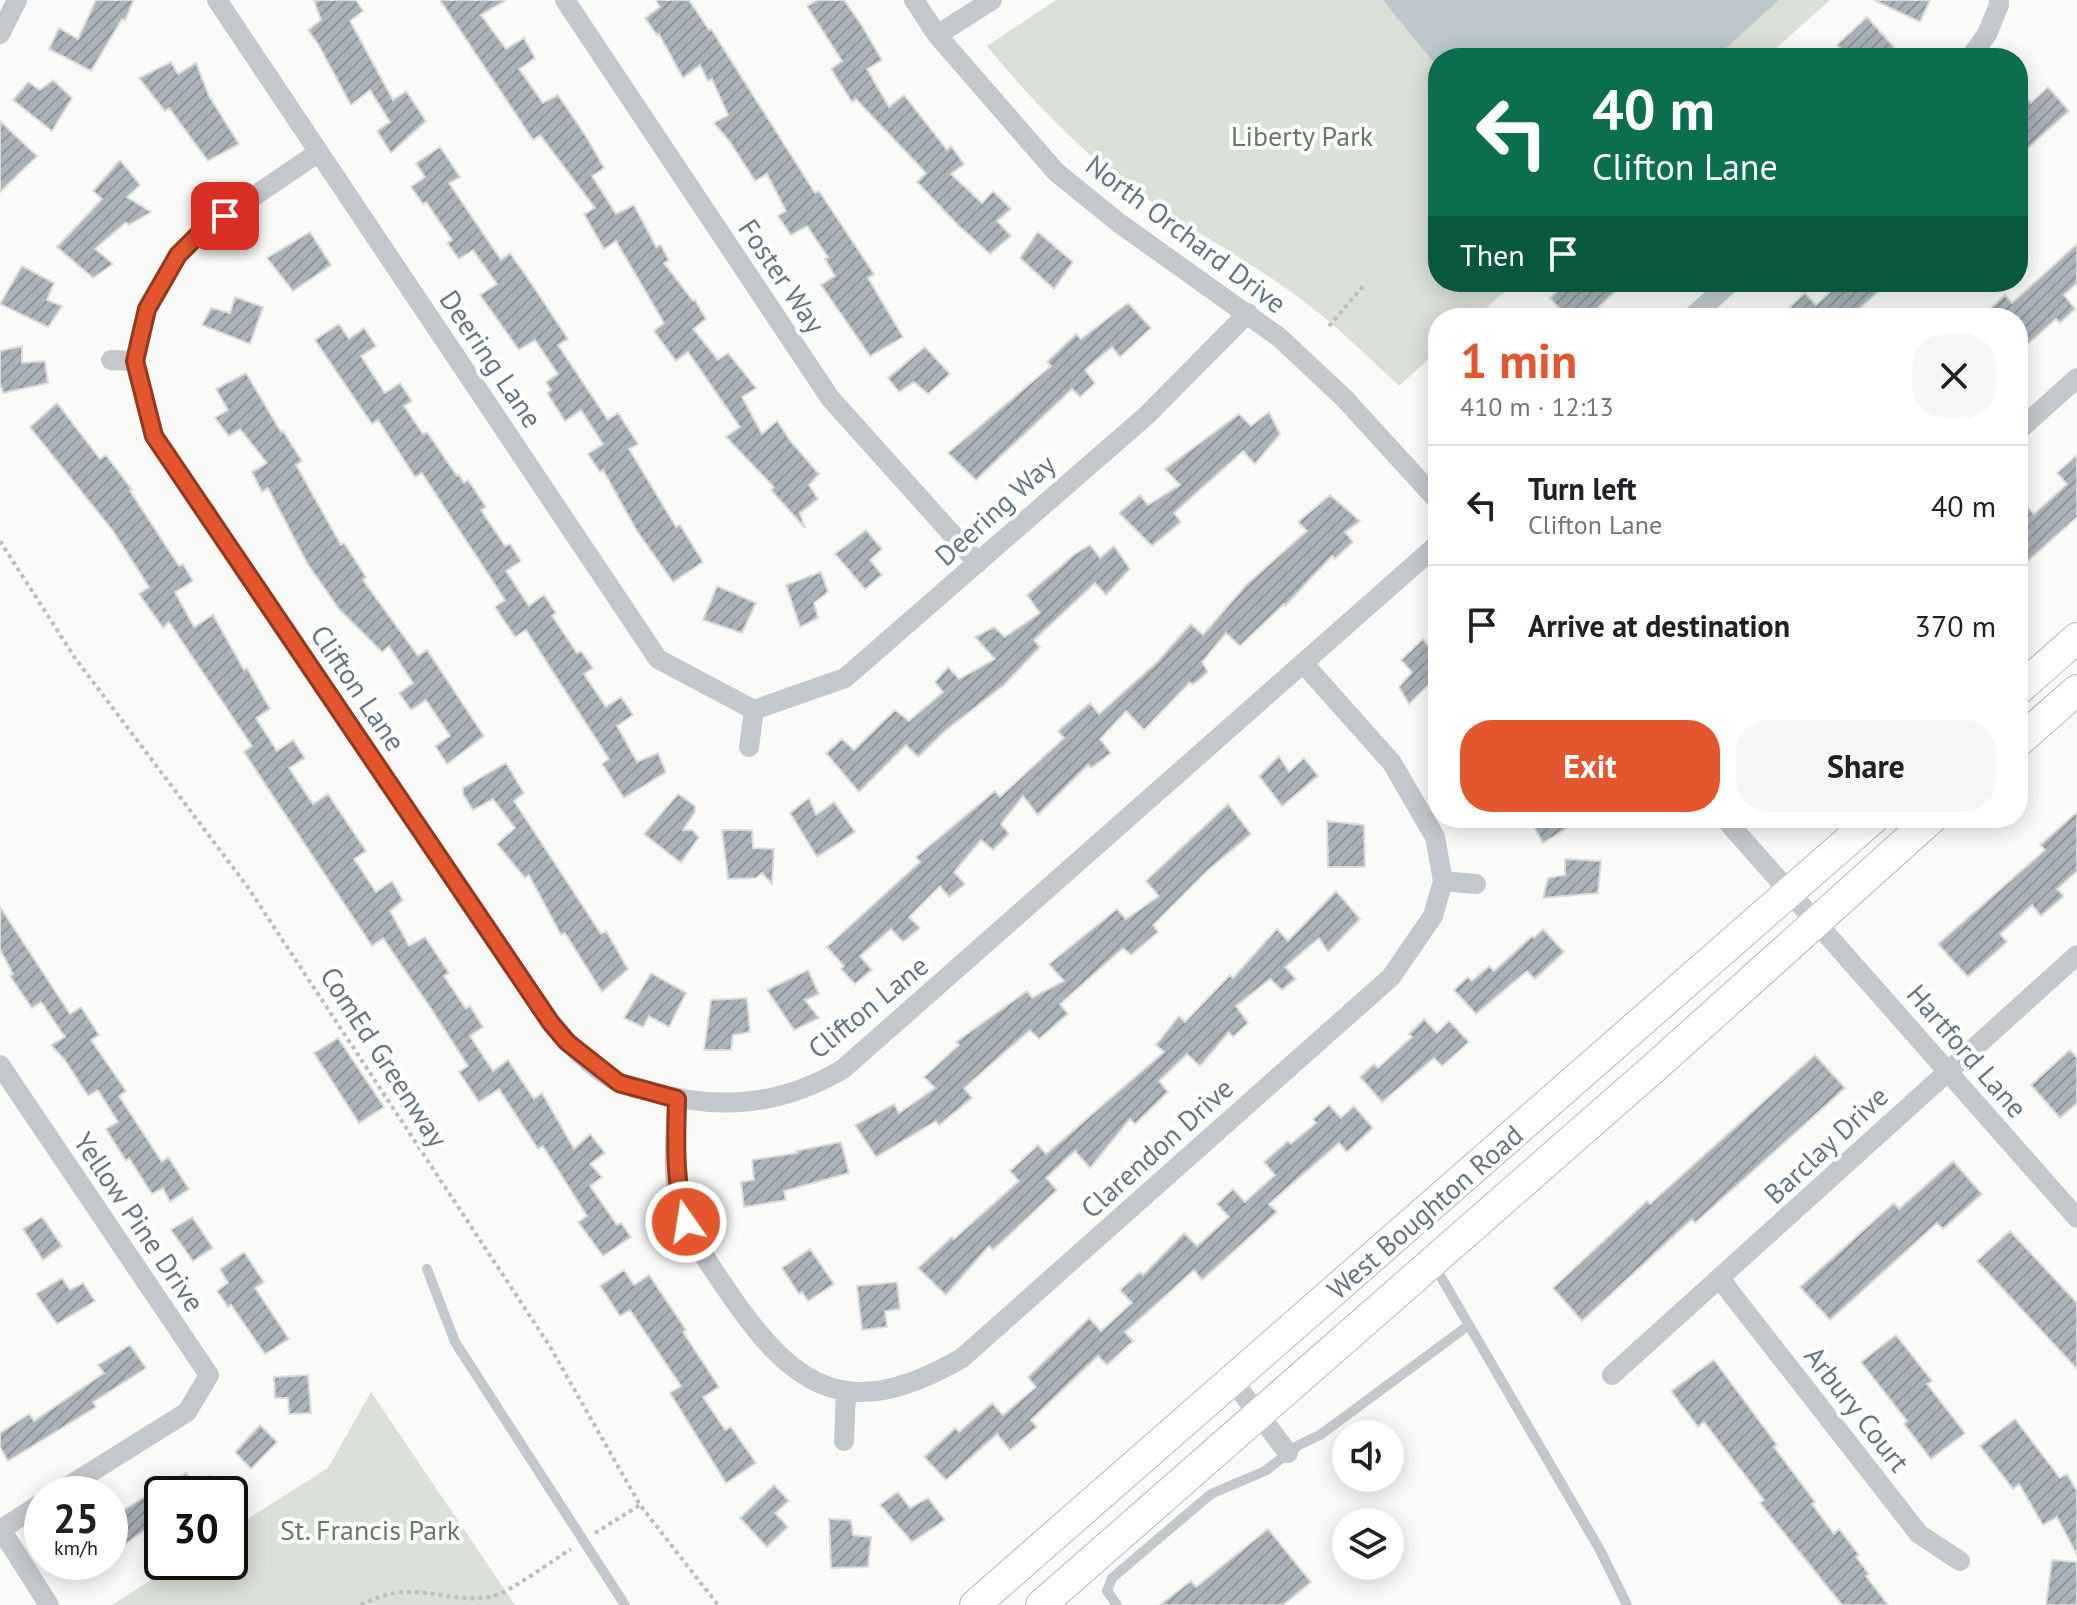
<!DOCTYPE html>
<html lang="en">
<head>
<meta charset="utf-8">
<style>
  body { margin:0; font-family:"PT Sans",sans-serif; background:#f6f6f6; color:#202124; height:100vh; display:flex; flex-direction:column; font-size:30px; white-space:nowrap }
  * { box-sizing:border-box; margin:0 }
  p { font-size:26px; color:#757577 }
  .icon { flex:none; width:44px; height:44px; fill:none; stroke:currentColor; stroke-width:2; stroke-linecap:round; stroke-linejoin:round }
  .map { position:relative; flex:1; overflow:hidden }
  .panel { position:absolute; left:1428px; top:308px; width:600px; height:520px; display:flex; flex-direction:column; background:#fff; border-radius:32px; box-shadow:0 4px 20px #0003 }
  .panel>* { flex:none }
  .guide { position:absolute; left:1428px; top:48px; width:600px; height:244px; border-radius:32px; box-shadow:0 4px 20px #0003; background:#0b6e4f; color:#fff; overflow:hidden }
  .buttons { position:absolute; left:1332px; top:1420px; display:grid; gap:16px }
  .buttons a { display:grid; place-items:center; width:72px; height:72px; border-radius:50%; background:#fff; box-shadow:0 4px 20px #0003; font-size:40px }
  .speed { position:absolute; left:24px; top:1476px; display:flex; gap:16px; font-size:40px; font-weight:700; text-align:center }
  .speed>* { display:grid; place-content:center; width:104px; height:104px; border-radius:50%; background:#fff; box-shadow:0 4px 20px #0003; line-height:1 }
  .speed small { font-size:20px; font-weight:400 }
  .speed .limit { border:4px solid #111; border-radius:12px; background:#fff; color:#111 }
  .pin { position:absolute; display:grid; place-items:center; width:68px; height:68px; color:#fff; margin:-34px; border-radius:16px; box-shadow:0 4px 12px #0006 }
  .me { position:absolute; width:88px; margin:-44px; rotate:347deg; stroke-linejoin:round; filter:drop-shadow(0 0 6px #0008) }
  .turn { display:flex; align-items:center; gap:28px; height:168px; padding:0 32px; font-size:36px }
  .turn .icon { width:104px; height:104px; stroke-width:2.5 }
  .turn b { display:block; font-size:56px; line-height:68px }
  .then { display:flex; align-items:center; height:76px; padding:0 32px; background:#0003; gap:16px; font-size:30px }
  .round { display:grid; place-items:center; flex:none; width:84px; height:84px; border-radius:32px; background:#f6f6f6 }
  .overview { display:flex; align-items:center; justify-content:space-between; height:136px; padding:0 32px }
  h1 { font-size:48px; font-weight:700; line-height:60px; color:#e4572e }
  .action { display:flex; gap:16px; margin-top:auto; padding:16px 32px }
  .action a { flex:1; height:92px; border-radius:32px; background:#e4572e; color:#fff; font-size:32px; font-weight:700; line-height:92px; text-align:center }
  .action a+a { background:#f6f6f6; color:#202124 }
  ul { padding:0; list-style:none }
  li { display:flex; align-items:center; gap:24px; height:120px; padding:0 32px; border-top:2px solid #e0e0e0 }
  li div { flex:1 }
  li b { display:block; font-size:30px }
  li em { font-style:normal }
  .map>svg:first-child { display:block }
  .park { fill:#dadfd7 }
  .water { fill:#bbc7cb }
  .building { fill:url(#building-hatch); stroke:#dcdcda; stroke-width:2 }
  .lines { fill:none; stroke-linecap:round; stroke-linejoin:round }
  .secondary-casing { stroke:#b3babf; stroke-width:32 }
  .path { stroke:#bbbfc2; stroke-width:4; stroke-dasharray:4 4; stroke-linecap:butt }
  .lane { stroke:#c3c8cc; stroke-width:10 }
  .street { stroke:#c3c8cc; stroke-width:20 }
  .secondary { stroke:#fff; stroke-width:30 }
  .route-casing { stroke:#94391e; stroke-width:20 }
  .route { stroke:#e4572e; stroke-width:14 }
  .labels { text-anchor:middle; stroke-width:8; stroke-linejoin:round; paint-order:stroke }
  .park-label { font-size:28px; fill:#687a64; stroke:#fff }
  .street-label { font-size:28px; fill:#657683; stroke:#fff }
</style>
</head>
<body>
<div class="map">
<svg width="2077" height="1605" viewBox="0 0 2077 1605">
  <defs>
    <pattern id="building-hatch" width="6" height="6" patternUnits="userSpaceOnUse" patternTransform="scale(2)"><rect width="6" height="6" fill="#aab3b9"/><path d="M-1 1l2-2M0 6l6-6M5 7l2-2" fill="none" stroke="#8e969c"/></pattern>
  </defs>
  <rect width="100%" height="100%" fill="#fafaf8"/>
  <!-- park -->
  <path class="park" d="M1056 0H1830L1765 58H1438V282H1515L1475 318H1438V351L1399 386C1365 354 1332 321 1294 294 1239 254 1179 224 1125 183 1073 144 1028 96 987 46Z
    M371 1392 515 1605H112L179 1562H230V1530L328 1468Z"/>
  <!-- water -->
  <path class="water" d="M1383 0H1779L1715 58H1438V68Z"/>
  <!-- building -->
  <path class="building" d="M96 0H134L125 20 122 19 91 71 49 49 59 28 78 39Z
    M314 0H356L363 11 350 21 393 100 406 91 426 121 391 153 377 131 390 122 370 90 351 105 318 44 308 30 321 20Z
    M440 0H506L481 15 506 49 524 38 535 58 519 69 543 103 558 95 587 138 604 168 592 176 616 214 634 205 656 247 661 245 669 261 664 263 693 301 695 300 706 319 693 329 718 360 728 353 756 388 742 397 762 434 777 421 791 442 819 474 809 485 818 499 800 513 805 528 771 490 774 487 726 437 740 427 688 352 676 361 654 331 664 323 616 241 604 249 584 214 595 208 540 135 533 140Z
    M656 0H689L709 30 711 29 815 193 819 191 874 274 868 278 903 337 870 356 821 285 835 276 825 259 828 257 807 226 791 235 778 216 786 211 767 174 755 181 730 142 714 123 728 115 712 79 708 81 700 65 683 78 659 34 657 35 645 18 660 7Z
    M818 0H844L862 26 882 60 867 69 889 107 904 95 947 150 951 146 964 164 951 174 982 203 993 191 1011 209 997 221 1011 236 990 254 958 225 917 182 926 173 856 99 852 102 831 69 842 61 807 6Z
    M1874 0H1930L1920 22Z
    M1867 17 1894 47 1882 58H1848L1837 45Z
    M171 62 178 74 196 63 209 96 239 144 208 161 169 108 165 111 139 78Z
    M53 80 72 98 52 131 13 100 28 82 40 90Z
    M2048 87 2069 111 2018 157V88L2031 103Z
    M0 121 37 156 0 192Z
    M440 147 460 177 449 183 501 260 510 253 531 283 568 339 558 345 608 420 618 413 638 444 629 449 676 527 680 525 703 562 673 582 637 531 603 470 600 472 588 454 603 444 581 410 565 421 547 393 551 390 546 382 558 374 535 340 519 350 480 295 497 284 473 250 459 259 447 243 452 240 426 202 423 204 411 187 425 177 416 163Z
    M120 160 140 185 127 197 151 212 129 225 126 222 95 249 113 264 93 278 57 247 102 199 93 191Z
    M310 232 331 265 293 291 267 258Z
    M1038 232 1073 262 1054 289 1020 258Z
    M2077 244V283L2064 295 2075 309 2060 323 2056 319 2018 353V318H1980L2005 295 2012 303Z
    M22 266 54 283 47 300 62 306 48 327 0 304Z
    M1567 282H1625L1587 318H1568L1550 298Z
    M1841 282H1889L1849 318H1800L1790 307 1805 293 1816 305Z
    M235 297 263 307 250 344 202 325 211 308 230 313Z
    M1128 303 1151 328 1120 357 1112 347 1085 370 1095 383 1080 397 1072 389 976 480 948 453 1051 366 1047 362 1076 334 1081 339Z
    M339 324 349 339 364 328 376 346 361 356 385 393 400 383 412 401 404 406 423 434 427 432 457 476 459 475 464 483 468 480 486 507 481 510 505 546 510 544 521 561 506 571 529 606 544 595 556 613 552 616 577 653 581 651 593 668 584 674 606 707 621 697 633 715 617 726 637 762 658 753 666 772 624 798 602 764 609 759 526 630 515 637 495 607 505 600 422 473 415 477 378 420 372 424 315 340Z
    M22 346V363L45 361 48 383 3 393 0 383V351Z
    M925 347 950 374 928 394 914 382 899 392 888 378Z
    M246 373 281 432 283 431 302 461 296 465 341 545 344 543 366 577 363 580 418 656 427 650 484 736 447 764 435 746 450 736 426 700 411 710 399 693 413 683 389 646 382 652 339 609 307 563 268 488 262 492 252 472 267 463 240 429 229 436 215 418 228 410 216 389Z
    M57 403 100 459 106 455 132 490 130 491 179 566 183 564 193 581 175 592 194 627 213 615 244 670 247 668 270 709 256 718 277 751 293 740 305 758 289 768 313 804 328 794 366 851 354 859 376 892 392 881 403 900 390 911 409 946 425 937 449 973 444 976 466 1009 470 1006 483 1027 470 1036 493 1071 508 1060 534 1099 542 1093 574 1149 590 1134 605 1153 590 1164 602 1177 590 1186 617 1225 621 1223 631 1237 603 1256 578 1222 587 1216 543 1146 538 1149 499 1089 479 1102 459 1072 468 1066 432 1010 383 938 372 946 244 752 252 746 169 622 163 628 139 594 149 587 113 531 30 427Z
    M1269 412 1280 434 1255 464 1243 451 1174 513 1181 522 1152 546 1119 513 1140 495 1148 505 1180 485 1165 469 1239 414 1251 426Z
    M2077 455V517L2018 570V497L2034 514 2067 484 2057 473Z
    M1330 495 1360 521 1345 532 1353 542 1335 559 1332 556 1285 606 1284 604 1240 646 1226 633 1202 662 1208 672 1193 685 1190 682 1144 730 1126 711 1100 739 1111 753 1091 768 1088 765 1038 815 1023 796 1001 824 1009 834 993 850 981 840 954 872 965 884 949 897 940 886 909 917 920 928 903 942 891 929 860 956 872 970 855 984 841 969 844 966 827 947 920 862 916 857 995 791 1000 797 1064 738 1058 731 1090 703 1099 714 1157 662 1191 624 1203 635 1246 585 1307 531 1298 522Z
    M866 530 882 549 870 560 882 575 865 589 835 554Z
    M1090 545 1100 558 1114 546 1130 569 1106 595 1095 583 1034 640 1040 647 1004 685 946 730 918 757 906 745 859 792 826 753 842 739 854 750 895 710 909 721 943 692 935 682 948 667 959 679 995 659 975 637 994 627 1005 637 1040 613 1027 595 1075 554Z
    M821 572 828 592 814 603 818 618 800 627 786 585Z
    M717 586 756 603 742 633 703 620Z
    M1423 639 1438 657V675L1409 704 1399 687 1412 672 1401 660Z
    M1279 756 1289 772 1304 758 1318 776 1282 806 1259 776Z
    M506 763 524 793 514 801 601 934 606 931 628 969 602 992 565 933 561 935 529 875 525 878 497 844 515 828 493 799 473 810 463 794V788Z
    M678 794 695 806V812L683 830H692L699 837 681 863 644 834Z
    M809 798 816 815 834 802 855 832 817 857 790 813Z
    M1228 804 1251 834 1207 871 1153 925 1158 932 1131 955 1123 948 1060 1004 1068 1014 1039 1039 1030 1030 964 1088 972 1098 939 1125 936 1121 876 1157 855 1125 894 1104 899 1113 935 1088 924 1077 959 1045 956 1042 1027 991 1032 998 1064 981 1049 964 1117 909 1126 919 1159 896 1146 881Z
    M2077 812V871L2057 889 2064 896 2041 916 2032 905 2000 934 2007 942 1968 977 1938 944 2045 850 2040 845Z
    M1529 818H1583L1543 843Z
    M1327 821 1364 825 1365 867H1328Z
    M722 830H752L753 848 774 849 772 884 762 873 756 878 728 879Z
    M1565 859 1601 861 1598 893 1543 898 1548 878 1565 875Z
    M1336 891 1360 919 1328 952 1319 938 1285 967 1296 979 1282 990 1270 979 1236 1006 1248 1023 1233 1037 1229 1032 1200 1066 1187 1054 1159 1081 1168 1092 1135 1124 1130 1119 1090 1168 1075 1151 1046 1178 1057 1190 993 1250 989 1246 946 1295 918 1268 952 1237 954 1239 1019 1181 1010 1171 1038 1145 1046 1154 1164 1052 1156 1045 1179 1016 1185 1022 1230 975 1233 978 1277 929 1288 941Z
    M0 907 70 1014 81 1007 99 1035 91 1040 126 1091 119 1096 162 1162 168 1157 189 1189 170 1202 163 1188 152 1194 129 1158 126 1161 106 1129 118 1122 98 1090 88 1096 65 1060 51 1045 65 1037 41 1002 32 1008 10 976 13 974 0 949Z
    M1543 929 1564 952 1535 979 1527 971 1476 1014 1454 990 1468 977 1472 981 1489 966 1494 971 1532 936 1534 938Z
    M808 970 819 994 805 1000 819 1018 794 1030 767 990Z
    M651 973 686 993 669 1027 649 1016 643 1027 624 1018Z
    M747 998 750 1032 733 1035 731 1050H704L711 1000Z
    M1424 1019 1437 1033 1449 1021 1469 1042 1442 1066 1434 1058 1382 1102 1360 1077 1374 1064 1378 1068 1412 1037 1409 1034Z
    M338 1038 384 1107 359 1123 314 1053Z
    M2070 1050 2077 1058V1103L2060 1118 2031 1085Z
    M1815 1055 1845 1088 1695 1223 1692 1219 1582 1321 1553 1288 1647 1201 1650 1204Z
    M1329 1105 1341 1118 1354 1106 1373 1128 1347 1152 1339 1143 1269 1204 1277 1212 1202 1280 1194 1270 1125 1332 1133 1341 1107 1365 1098 1356 1031 1420 1037 1427 1010 1450 997 1434 946 1480 924 1457 955 1428 959 1432 992 1403 1003 1415 1036 1387 1028 1377 1089 1318 1101 1331 1132 1303 1120 1290 1140 1272 1143 1275 1184 1233 1197 1246 1229 1217 1217 1204 1233 1189 1245 1202 1275 1175 1264 1162 1288 1141 1291 1144 1316 1123 1313 1119Z
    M841 1142 849 1173 784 1191 786 1200 744 1207 741 1182 754 1180 752 1160 797 1153 796 1151Z
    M1953 1161 1982 1194 1943 1229 1937 1223 1830 1320 1800 1287 1894 1203 1899 1209Z
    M42 1217 62 1246 43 1260 23 1229Z
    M192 1217 213 1248 193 1261 171 1230Z
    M2010 1231 2077 1303V1369L1977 1261Z
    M810 1249 834 1284 808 1301 802 1292 799 1294 782 1268Z
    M244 1252 264 1282 255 1288 289 1339 265 1354 231 1305 228 1307 217 1291 228 1283 220 1269Z
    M624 1270 634 1285 649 1275 686 1330 683 1332 719 1387 703 1397 725 1430 731 1427 756 1463 726 1483 670 1393 681 1386 630 1310 620 1316 600 1286Z
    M62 1278 70 1290 83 1283 95 1301 57 1324 36 1294Z
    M897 1282 900 1309 885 1311 887 1327 862 1330 857 1286Z
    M1896 1335 1932 1381 1927 1384 1965 1433 1931 1459 1904 1424 1907 1421 1861 1362Z
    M130 1345 146 1368 93 1402 96 1407 8 1461 0 1447V1433L29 1414 34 1421 104 1373 98 1365Z
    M1714 1360 1777 1445 1774 1447 1815 1502 1812 1504 1834 1534 1839 1529 1859 1555 1856 1557 1869 1574 1866 1576 1888 1605H1842L1760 1503 1764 1500 1704 1422 1698 1427 1671 1391Z
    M308 1375 311 1413 289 1414 288 1398H275L274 1377Z
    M2015 1419 2060 1478 2067 1474 2077 1491V1555L2057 1517 2043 1525 2019 1484 2013 1489 1980 1446Z
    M260 1425 277 1442 251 1469 235 1452Z
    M186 1473 195 1484 209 1476 222 1494H162V1518L110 1555V1519L152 1492 155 1497Z
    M774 1485 789 1501 775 1513 788 1527 767 1547 740 1518Z
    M898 1492 910 1508 928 1498 945 1520 912 1542 880 1505Z
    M829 1519 851 1520 853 1535 871 1537 868 1567 831 1568Z
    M1268 1529 1311 1582 1283 1605H1160L1191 1581 1196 1587Z
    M2052 1560 2077 1562V1605H2046Z"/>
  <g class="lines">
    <defs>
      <path id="secondary" d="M2018 690 2077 638
        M2018 742 2077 690
        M975 1605 1874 818
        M1041 1605 1655 1067 1932 818"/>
    </defs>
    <!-- secondary casing -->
    <use href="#secondary" class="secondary-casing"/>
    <!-- path -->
    <path class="path" d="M1329 326 1364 285
      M0 541 75 658 247 886 549 1345 640 1505 718 1605
      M595 1533 640 1505
      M361 1605C413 1577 442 1604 490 1597 508 1594 553 1560 571 1549"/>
    <!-- lane -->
    <path class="lane" d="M1434 1265 1600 1550 1627 1605
      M427 1269 455 1342 625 1605
      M1117 1605 1107 1591 1112 1578 1211 1494 1265 1471 1299 1445 1320 1435 1469 1325"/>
    <!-- street -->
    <path class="street" d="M217 0 658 659 754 710
      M565 0 830 398 978 563
      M914 0 937 35 1056 172 1119 223 1280 338 1344 398 1438 501
      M0 34 17 0
      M937 35 992 0
      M1970 58 1987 34 1999 5V0
      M319 152 201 232 178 255 147 309 135 361 154 436 551 1023C568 1043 595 1072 620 1083 629 1087 640 1089 649 1091 718 1111 781 1106 843 1069L1438 544
      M1691 318 1731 282
      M111 360 135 361
      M2018 431 2077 378
      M754 710 845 678 1147 415 1248 313
      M749 747 754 710
      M1724 818 2077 1218
      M1443 881 1476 884
      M0 1065 209 1375 187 1412 56 1494
      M677 1099C676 1131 672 1165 678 1197 686 1234 709 1263 729 1293 797 1393 851 1422 962 1358L1391 977 1433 916 1443 881 1435 837 1392 763 1303 663
      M1720 1279 1919 1534 1960 1561
      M1612 1375 2077 955
      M1232 1380 1288 1453
      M844 1441 846 1391
      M0 1528 49 1605
      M0 1530 42 1503"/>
    <!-- secondary -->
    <use href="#secondary" class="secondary"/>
  </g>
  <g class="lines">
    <defs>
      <path id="route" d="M225 216 201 232 178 255 147 309 135 361 154 436 551 1023 567 1042 619 1083 677 1099C676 1142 674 1181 686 1222"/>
    </defs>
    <!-- route casing -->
    <use href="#route" class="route-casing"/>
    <!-- route -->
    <use href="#route" class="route"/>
  </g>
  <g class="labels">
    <!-- park labels -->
    <g class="park-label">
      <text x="1302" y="146">Liberty Park</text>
      <text x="370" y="1540">St. Francis Park</text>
    </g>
    <!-- street labels -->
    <g class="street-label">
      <text transform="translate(1186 234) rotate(37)" y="10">North Orchard Drive</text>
      <text transform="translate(782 276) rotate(56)" y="10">Foster Way</text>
      <text transform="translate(491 359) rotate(56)" y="10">Deering Lane</text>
      <text transform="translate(995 510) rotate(-42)" y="10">Deering Way</text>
      <text transform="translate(358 688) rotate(56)" y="10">Clifton Lane</text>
      <text transform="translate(868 1007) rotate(-39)" y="10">Clifton Lane</text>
      <text transform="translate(1967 1051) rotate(49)" y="10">Hartford Lane</text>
      <text transform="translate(384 1057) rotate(57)" y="10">ComEd Greenway</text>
      <text transform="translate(1826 1145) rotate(-43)" y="10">Barclay Drive</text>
      <text transform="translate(1157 1148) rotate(-42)" y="10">Clarendon Drive</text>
      <text transform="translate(1425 1212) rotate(-41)" y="10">West Boughton Road</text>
      <text transform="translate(139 1222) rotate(56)" y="10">Yellow Pine Drive</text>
      <text transform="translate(1857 1409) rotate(52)" y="10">Arbury Court</text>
    </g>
  </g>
</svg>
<div class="buttons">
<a><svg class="icon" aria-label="sound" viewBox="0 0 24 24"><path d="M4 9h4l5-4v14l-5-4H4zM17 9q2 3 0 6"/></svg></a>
<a><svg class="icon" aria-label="layers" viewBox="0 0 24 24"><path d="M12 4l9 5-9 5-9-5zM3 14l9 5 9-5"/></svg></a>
</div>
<div class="speed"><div>25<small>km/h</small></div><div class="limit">30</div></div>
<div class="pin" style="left:225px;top:216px;background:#d93025"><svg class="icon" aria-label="arrive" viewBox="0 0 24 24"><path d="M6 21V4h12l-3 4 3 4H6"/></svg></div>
<svg class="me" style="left:686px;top:1222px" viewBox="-20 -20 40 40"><circle r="17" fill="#e4572e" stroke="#fff" stroke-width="3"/><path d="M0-11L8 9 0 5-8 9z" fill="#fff"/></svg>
<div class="guide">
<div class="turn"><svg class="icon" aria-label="left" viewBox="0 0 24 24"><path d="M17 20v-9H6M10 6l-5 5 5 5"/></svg><div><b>40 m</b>Clifton Lane</div></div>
<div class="then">Then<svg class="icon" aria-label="arrive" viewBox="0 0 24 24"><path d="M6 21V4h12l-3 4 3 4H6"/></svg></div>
</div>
<section class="panel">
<div class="overview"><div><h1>1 min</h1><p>410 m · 12:13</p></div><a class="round"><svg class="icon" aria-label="close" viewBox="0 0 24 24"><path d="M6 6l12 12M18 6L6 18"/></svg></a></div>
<ul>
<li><svg class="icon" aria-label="left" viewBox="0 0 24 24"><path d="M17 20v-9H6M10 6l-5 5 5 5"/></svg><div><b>Turn left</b><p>Clifton Lane</p></div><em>40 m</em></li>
<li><svg class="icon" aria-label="arrive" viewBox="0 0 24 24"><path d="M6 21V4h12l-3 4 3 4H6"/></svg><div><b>Arrive at destination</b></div><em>370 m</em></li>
</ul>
<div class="action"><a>Exit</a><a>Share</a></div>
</section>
</div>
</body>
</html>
